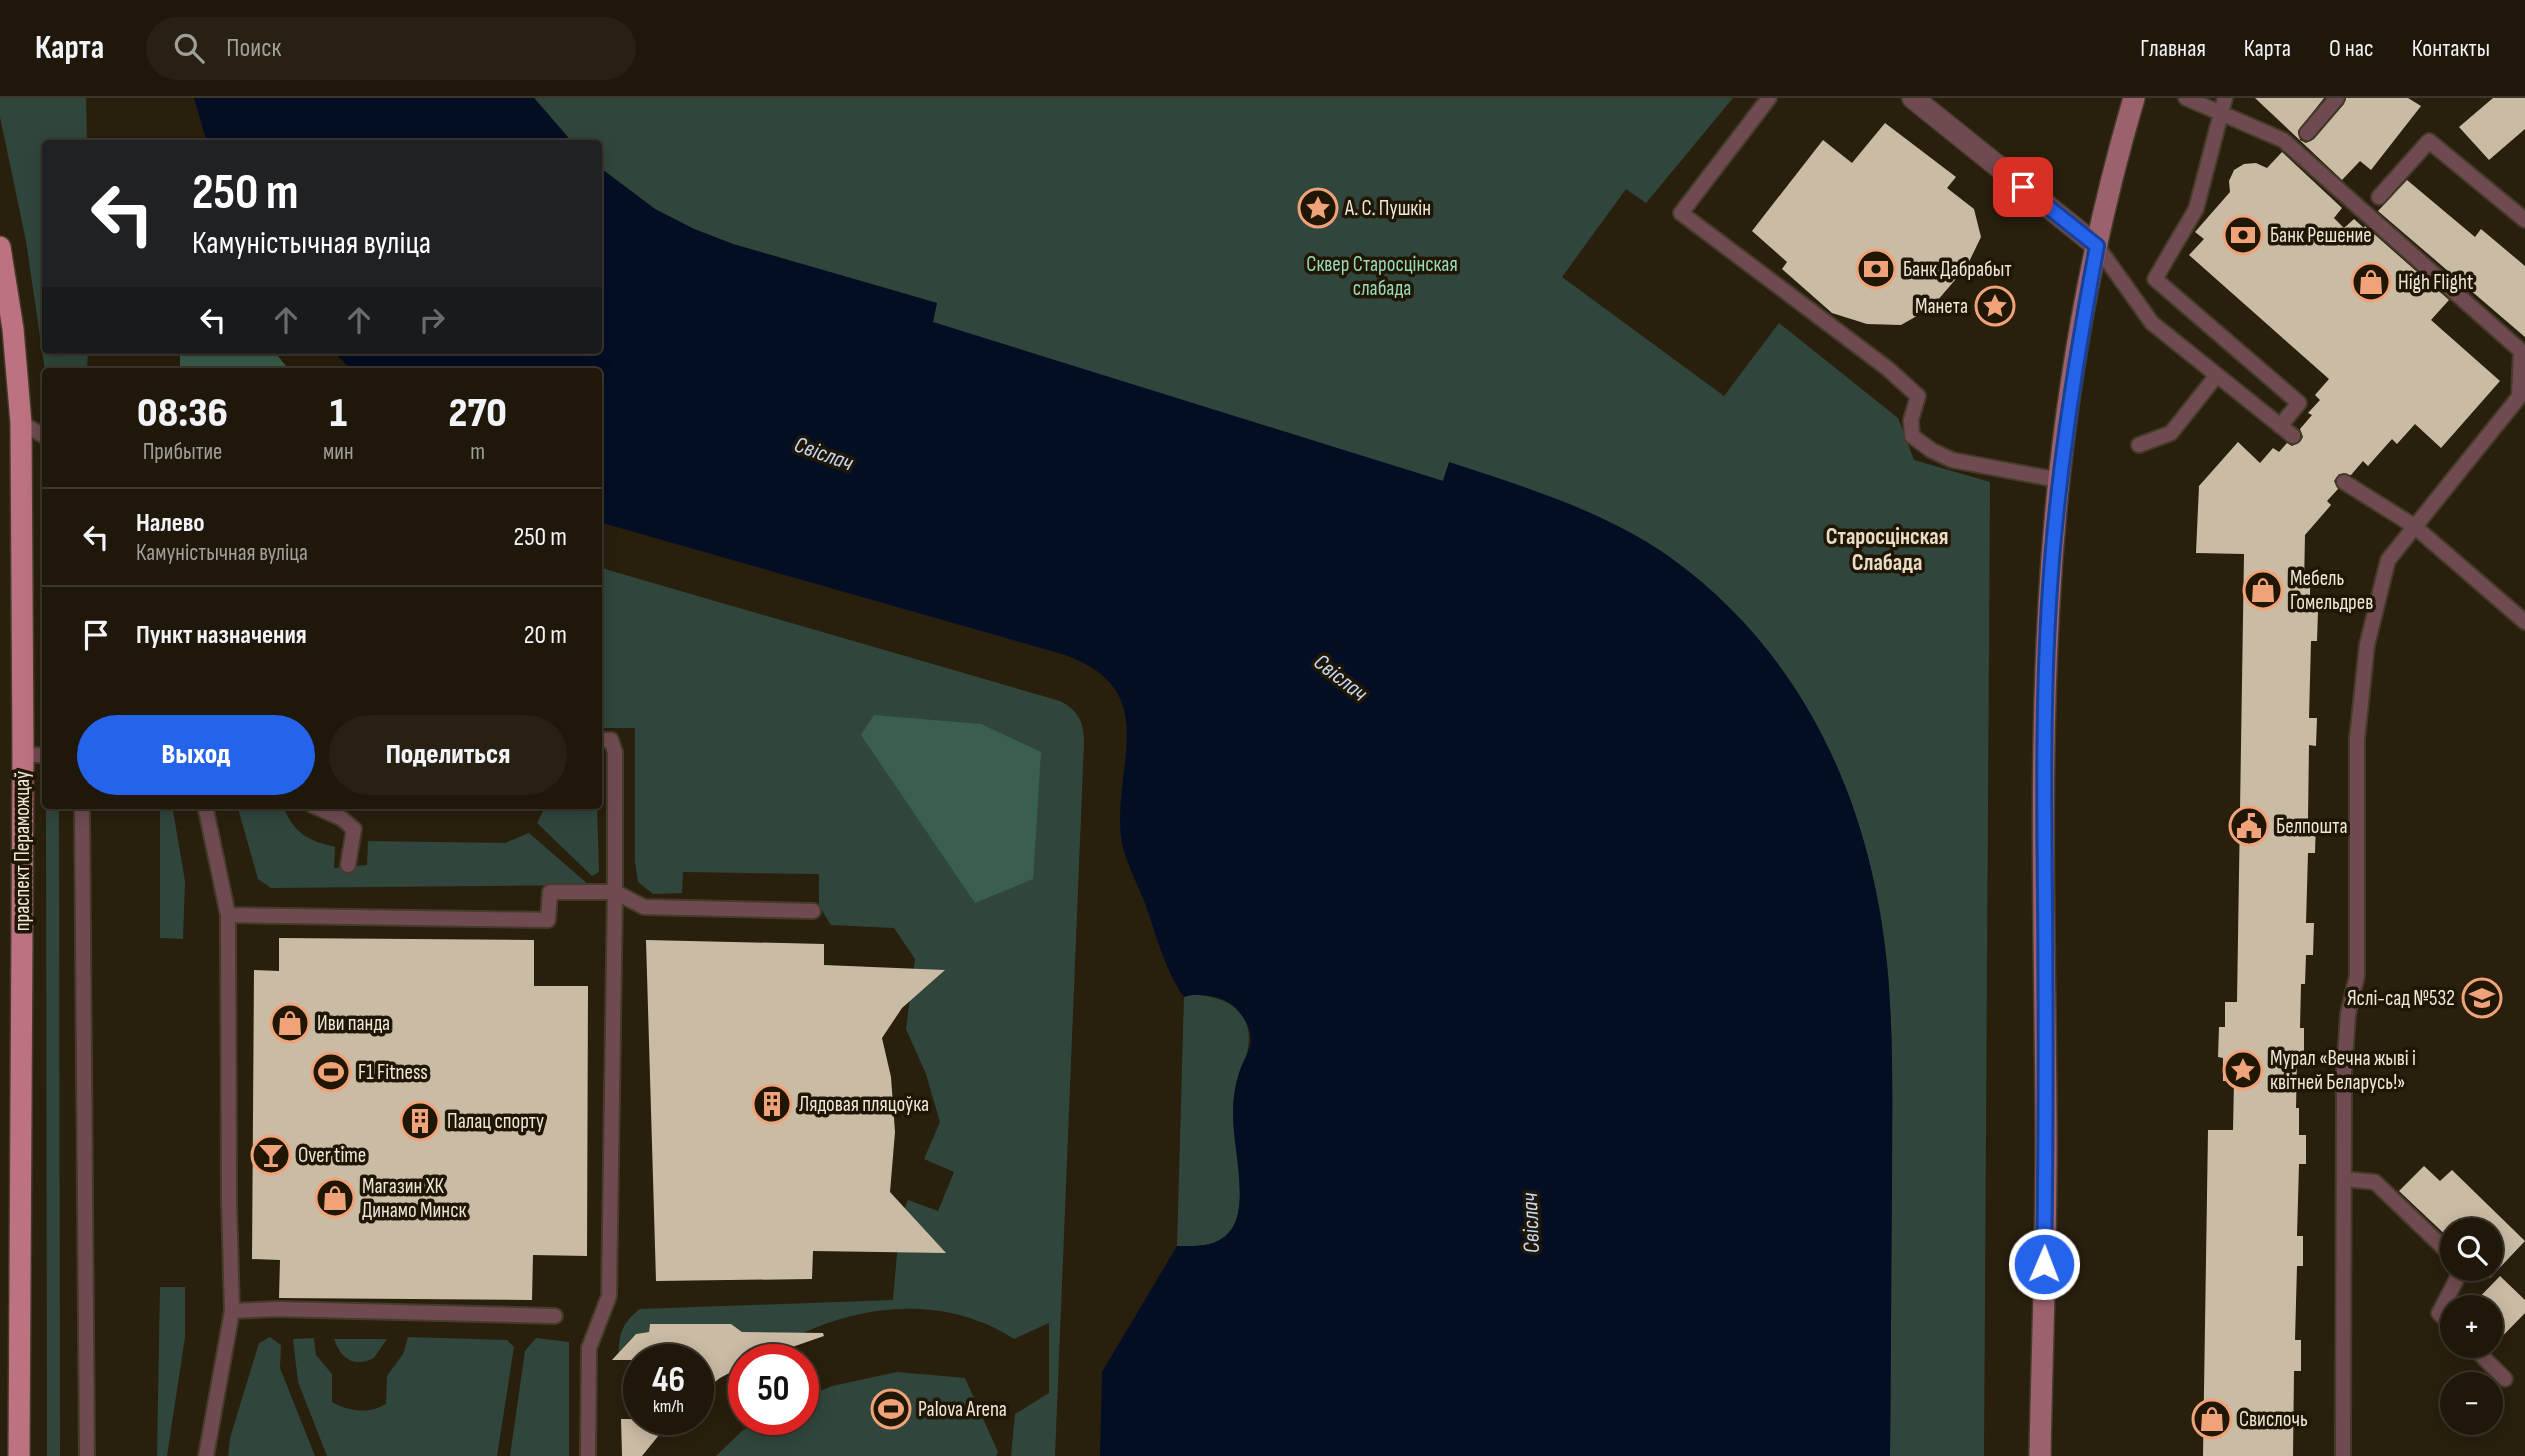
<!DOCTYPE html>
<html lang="ru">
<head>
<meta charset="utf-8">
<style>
  body { margin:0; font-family:"Sofia Sans Condensed",sans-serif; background:#272013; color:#f1f3f6; height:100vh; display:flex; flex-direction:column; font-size:26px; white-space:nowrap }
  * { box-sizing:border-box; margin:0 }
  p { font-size:23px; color:#a19f9c }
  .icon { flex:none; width:38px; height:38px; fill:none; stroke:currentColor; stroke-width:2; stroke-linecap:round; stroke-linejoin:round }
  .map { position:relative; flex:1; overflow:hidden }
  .details { position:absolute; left:42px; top:270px; width:560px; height:441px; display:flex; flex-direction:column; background:#1f170a; border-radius:7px; box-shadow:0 4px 18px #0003,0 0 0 2px #3c362b }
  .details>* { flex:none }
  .banner { position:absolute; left:42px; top:42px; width:560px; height:214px; border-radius:7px; box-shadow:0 4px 18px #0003,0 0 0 2px #3c362b; background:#202124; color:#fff; overflow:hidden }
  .tools { position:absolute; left:2440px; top:1120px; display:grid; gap:14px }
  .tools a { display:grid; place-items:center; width:63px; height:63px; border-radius:50%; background:#1f170a; box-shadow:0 4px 18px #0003,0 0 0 2px #3c362b; font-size:35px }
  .speed { position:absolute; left:623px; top:1246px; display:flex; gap:14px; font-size:35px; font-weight:700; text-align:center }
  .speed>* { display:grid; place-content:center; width:91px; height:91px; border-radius:50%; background:#1f170a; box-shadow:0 4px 18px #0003,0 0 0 2px #3c362b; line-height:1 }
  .speed small { font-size:18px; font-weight:400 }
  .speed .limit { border:10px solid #d22; background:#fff; color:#111 }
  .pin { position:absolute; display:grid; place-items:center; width:60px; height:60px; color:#fff; margin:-30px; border-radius:14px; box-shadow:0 4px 10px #0006 }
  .me { position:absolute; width:77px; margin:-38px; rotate:1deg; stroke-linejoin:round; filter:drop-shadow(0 0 5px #0008) }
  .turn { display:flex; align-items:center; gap:24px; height:147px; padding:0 35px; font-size:32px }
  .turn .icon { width:91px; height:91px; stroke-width:2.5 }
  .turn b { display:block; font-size:49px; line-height:60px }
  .lanes { display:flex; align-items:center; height:66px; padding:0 35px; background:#0003; justify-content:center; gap:35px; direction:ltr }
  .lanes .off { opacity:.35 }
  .eta { display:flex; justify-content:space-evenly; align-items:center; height:119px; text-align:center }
  .eta b { font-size:42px; font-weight:800; line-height:49px }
  .button { display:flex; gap:14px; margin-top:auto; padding:14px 35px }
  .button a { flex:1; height:80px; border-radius:42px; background:#2563eb; color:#fff; font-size:28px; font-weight:800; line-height:80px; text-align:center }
  .button a+a { background:#272013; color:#f1f3f6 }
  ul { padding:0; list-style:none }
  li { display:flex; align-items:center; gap:21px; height:98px; padding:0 35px; border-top:2px solid #3c362b }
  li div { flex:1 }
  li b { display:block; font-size:26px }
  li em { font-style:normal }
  header { display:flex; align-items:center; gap:42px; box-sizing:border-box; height:98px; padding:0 35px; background:#1f170a; border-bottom:2px solid #3c362b }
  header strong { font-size:33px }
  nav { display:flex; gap:38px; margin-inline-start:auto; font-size:24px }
  .search { width:490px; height:63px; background:#272013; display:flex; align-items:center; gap:18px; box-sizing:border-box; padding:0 24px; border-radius:38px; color:#a19f9c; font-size:26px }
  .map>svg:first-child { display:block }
  .green { fill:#30463c }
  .forest { fill:#3a5f4e }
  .water { fill:#030e25 }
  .building { fill:#cabba5 }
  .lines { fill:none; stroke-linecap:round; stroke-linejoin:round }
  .service-casing { stroke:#453b2a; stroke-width:18 }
  .minor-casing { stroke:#453b2a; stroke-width:24 }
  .secondary-casing { stroke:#453b2a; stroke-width:24 }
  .primary-casing { stroke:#453b2a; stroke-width:24 }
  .service { stroke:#6f4b51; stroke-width:14 }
  .minor { stroke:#6f4b51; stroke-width:21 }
  .secondary { stroke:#9b616c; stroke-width:21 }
  .primary { stroke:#bc7281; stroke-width:21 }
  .route-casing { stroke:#184099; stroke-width:18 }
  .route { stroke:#2563eb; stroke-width:12 }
  .labels { text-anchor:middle; stroke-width:7; stroke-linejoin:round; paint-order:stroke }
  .poi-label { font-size:21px; fill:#eee7dc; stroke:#201604; text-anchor:start }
  .park-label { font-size:21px; fill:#97dbbb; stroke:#201604 }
  .street-label { font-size:21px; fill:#eee7dc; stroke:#201604 }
  .water-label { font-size:23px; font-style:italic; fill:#c5d9f8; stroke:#201604 }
  .neighbourhood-label { font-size:23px; font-weight:bold; fill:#eadcc5; stroke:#201604 }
</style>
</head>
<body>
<header>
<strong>Карта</strong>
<div class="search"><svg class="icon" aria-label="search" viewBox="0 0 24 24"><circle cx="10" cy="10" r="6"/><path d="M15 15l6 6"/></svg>Поиск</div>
<nav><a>Главная</a><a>Карта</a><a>О нас</a><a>Контакты</a></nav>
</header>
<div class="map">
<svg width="2525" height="1358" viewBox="0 0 2525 1358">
  <rect width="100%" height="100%" fill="#291f0d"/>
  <!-- green -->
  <path class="green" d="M0 0H86L87 45 46 46V252H88L87 273H45L26 143 0 19Z
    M534 0H1733L1646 105 1626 91 1562 179 1724 298 1779 225 1898 320 1914 362 1990 384 1984 1358H1890C1891 1267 1891 1176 1892 1084 1892 1011 1894 939 1887 866 1871 705 1804 556 1671 460 1605 413 1525 391 1449 365L1443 383 932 224 937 205 733 146 694 131 655 111 599 69 598 46 573 45Z
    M598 469 1060 603C1078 612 1084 624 1084 644L1055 1358H1011L1015 1316 1049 1295V1225L1014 1241C946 1197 862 1205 793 1240L783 1235 742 1234 731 1226H650L649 1234 636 1236 626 1246 619 1261C618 1239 621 1225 640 1211L893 1202 900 1122 908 1102 938 1113 954 1074 924 1061 940 1024 926 976 906 931 915 861 894 830 831 827 819 808V776L683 774 682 795 653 796 638 784 635 764V630H599Z
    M46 707H59L60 1358H47Z
    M160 707H172L185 783 183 841 160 840Z
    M237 707H282C296 736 304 741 335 749L334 770 367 767 368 743 505 745 529 735 589 787 271 790 258 781Z
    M546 707H597L599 774 592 778 537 725Z
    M1191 896C1212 899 1230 900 1243 919 1261 947 1232 984 1233 1016 1233 1047 1250 1107 1231 1132 1217 1150 1197 1148 1177 1148L1184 899Z
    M160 1189H185V1239L167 1358H157Z
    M270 1239 281 1247 280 1270 315 1358H228L230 1340 259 1245Z
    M408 1239 507 1242 514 1249 497 1358H327L298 1284 293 1241 314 1240 316 1257 332 1276V1304C350 1314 368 1316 386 1306L387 1278 403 1256Z
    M536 1240 569 1244V1358H510L525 1253Z
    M334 1241H387L374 1260C354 1270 341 1261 334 1241Z
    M897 1274 965 1280 998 1354 996 1358H716L742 1333 762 1321H803V1300L832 1288Z"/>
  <!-- forest -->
  <path class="forest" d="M180 252H273L290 273H180Z
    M874 617 981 626 1041 654 1033 781 975 805 861 637Z"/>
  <!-- water -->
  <path class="water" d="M194 0H534L573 45H207Z
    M599 69 655 111 694 131 733 146 937 205 933 224 1443 383 1449 364C1525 389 1605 413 1671 460 1804 556 1871 705 1887 866 1894 939 1892 1011 1892 1084 1891 1176 1891 1267 1890 1358H1100L1102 1274 1177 1148C1197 1148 1217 1150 1231 1132 1250 1106 1232 1046 1233 1015 1233 1001 1235 986 1240 972 1243 963 1250 953 1251 942 1251 926 1236 905 1221 901 1210 897 1195 895 1184 899 1164 871 1155 832 1143 800 1135 781 1124 760 1121 740 1113 665 1163 592 1065 557L599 424 598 273H353L331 252H598Z"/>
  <!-- building -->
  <path class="building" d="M2255 0H2324L2298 33 2300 42 2306 45 2314 41 2344 6 2346 0H2408L2421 8 2371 72 2360 63 2342 82Z
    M2493 0H2525V31L2489 62 2459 29Z
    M1885 25 1956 79 1947 90 1974 111 1981 139 1967 168 1931 210 1901 227 1867 226 1832 215 1782 171 1787 164 1752 133 1823 42 1852 65Z
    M2282 54 2342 110 2334 120 2344 130 2354 121 2364 130 2365 128 2449 202 2431 222 2500 283 2441 350 2415 326 2397 346 2392 341 2368 368 2363 363 2351 377 2339 376 2334 383 2338 391 2327 403 2331 407 2305 437 2304 486H2310V512L2318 513 2317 543H2311L2309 620H2317L2316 648 2309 647 2308 721H2316L2315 755H2308L2306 825H2314L2313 857H2306L2305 886H2301L2300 930H2304V961H2297L2296 1010H2299V1037H2306V1066H2299L2297 1138H2303V1168H2297L2295 1242H2301V1273H2294L2293 1358H2203L2208 1032H2233L2234 983H2223V960L2218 959 2219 929H2225V904H2237L2244 456 2196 455 2199 388 2238 344 2260 365 2273 350 2279 354 2287 345 2292 348 2300 344 2303 339 2300 331 2312 317 2308 315 2320 302 2315 297 2329 281 2189 157 2204 141 2195 134 2230 94 2229 83 2234 72 2244 66 2256 65 2267 70Z
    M2407 82 2475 139 2481 131 2525 168V239L2378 113Z
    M279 840 534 842V888H588L587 1158 533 1157 532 1202 279 1200 280 1162 252 1161 254 872 279 873Z
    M646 842 824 846V867L945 872 902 910 882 940 891 979 895 1034 890 1094 946 1155 813 1153 812 1181 656 1183Z
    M2424 1068 2440 1083 2452 1072 2525 1143 2490 1180 2480 1171H2490V1132H2452V1143L2399 1093Z
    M2500 1178 2525 1202V1215L2489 1252 2485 1248H2490V1209H2470Z
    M650 1226H731L742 1234 823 1235 824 1238 755 1262H744V1267L720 1280 698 1297V1262H612L636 1236 649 1234Z
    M621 1321H672L642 1358H622Z"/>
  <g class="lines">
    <defs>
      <path id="service" d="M1769 0 1681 115 1887 270 1918 298 1911 322 1912 338 1931 352 1952 362 2059 382
        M2186 0 2283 42 2521 253 2519 299 2388 462 2367 547 2357 641V878L2348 916 2344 974 2343 1358
        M2225 0 2196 111 2155 181 2299 305 2280 328
        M2307 35 2337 0
        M2379 99 2429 43 2525 122
        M2097 148 2152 225 2293 338
        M21 325 46 339
        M2139 347 2171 335 2217 277
        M2344 384 2414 428 2525 524
        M598 642H611L615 654V794L644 809 813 813
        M23 657H46
        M82 707 87 1358
        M205 707 228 817 229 1102 232 1213 206 1358
        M312 707 341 720 354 731 348 767
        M228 817 548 822 550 794H615L609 1198 589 1250 588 1358
        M2344 1081 2375 1084 2452 1158
        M232 1213 276 1211 555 1218
        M2452 1228 2439 1215 2462 1171
        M2472 1248 2505 1281"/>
      <path id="minor" d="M1913 0 2097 148"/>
      <path id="secondary" d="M2040 1358C2042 1246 2047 1134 2046 1022 2045 850 2039 678 2049 507 2058 337 2086 163 2134 0"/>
      <path id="primary" d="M0 149 13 231 21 325 23 657 19 1358"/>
    </defs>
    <!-- service casing -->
    <use href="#service" class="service-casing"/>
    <!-- minor casing -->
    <use href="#minor" class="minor-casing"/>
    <!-- secondary casing -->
    <use href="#secondary" class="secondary-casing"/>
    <!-- primary casing -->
    <use href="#primary" class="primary-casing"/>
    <!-- service -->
    <use href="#service" class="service"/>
    <!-- minor -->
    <use href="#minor" class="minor"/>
    <!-- secondary -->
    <use href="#secondary" class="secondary"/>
    <!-- primary -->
    <use href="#primary" class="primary"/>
  </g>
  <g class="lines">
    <defs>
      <path id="route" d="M2023 89 2097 148C2075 266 2056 385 2049 505 2043 603 2044 702 2045 801 2046 923 2046 1045 2044 1166"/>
    </defs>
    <!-- route casing -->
    <use href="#route" class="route-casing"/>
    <!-- route -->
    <use href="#route" class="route"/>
  </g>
  <!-- icons -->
  <defs>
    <symbol id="sight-ring" viewBox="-11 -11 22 22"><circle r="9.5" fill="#201604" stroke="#f0a279" stroke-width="1.5"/><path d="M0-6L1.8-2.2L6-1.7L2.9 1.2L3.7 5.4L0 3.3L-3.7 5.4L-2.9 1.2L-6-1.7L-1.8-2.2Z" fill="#f0a279"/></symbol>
    <symbol id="bank-ring" viewBox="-11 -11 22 22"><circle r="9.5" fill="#201604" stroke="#f0a279" stroke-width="1.5"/><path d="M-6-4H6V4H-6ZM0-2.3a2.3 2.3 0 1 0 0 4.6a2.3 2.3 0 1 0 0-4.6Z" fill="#f0a279"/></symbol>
    <symbol id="shop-ring" viewBox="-11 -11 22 22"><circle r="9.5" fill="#201604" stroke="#f0a279" stroke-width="1.5"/><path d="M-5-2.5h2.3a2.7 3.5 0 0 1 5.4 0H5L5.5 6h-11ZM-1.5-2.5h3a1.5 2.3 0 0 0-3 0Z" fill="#f0a279"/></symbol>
    <symbol id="civic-ring" viewBox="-11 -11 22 22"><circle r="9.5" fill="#201604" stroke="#f0a279" stroke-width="1.5"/><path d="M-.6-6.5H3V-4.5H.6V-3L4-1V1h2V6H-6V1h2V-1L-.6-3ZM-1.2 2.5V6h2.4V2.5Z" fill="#f0a279"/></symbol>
    <symbol id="school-ring" viewBox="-11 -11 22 22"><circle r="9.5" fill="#201604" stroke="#f0a279" stroke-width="1.5"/><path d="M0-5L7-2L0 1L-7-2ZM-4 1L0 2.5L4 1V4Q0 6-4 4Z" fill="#f0a279"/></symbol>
    <symbol id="stadium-ring" viewBox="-11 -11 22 22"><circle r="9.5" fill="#201604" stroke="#f0a279" stroke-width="1.5"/><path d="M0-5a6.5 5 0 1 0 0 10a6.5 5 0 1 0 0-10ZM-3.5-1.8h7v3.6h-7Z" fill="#f0a279"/></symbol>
    <symbol id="building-ring" viewBox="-11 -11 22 22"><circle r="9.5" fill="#201604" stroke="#f0a279" stroke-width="1.5"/><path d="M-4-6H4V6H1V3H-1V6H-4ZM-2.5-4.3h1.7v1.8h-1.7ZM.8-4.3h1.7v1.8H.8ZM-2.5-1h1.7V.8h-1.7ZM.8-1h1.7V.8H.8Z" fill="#f0a279"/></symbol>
    <symbol id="bar-ring" viewBox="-11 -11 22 22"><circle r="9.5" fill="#201604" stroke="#f0a279" stroke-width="1.5"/><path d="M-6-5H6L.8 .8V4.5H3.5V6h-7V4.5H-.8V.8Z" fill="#f0a279"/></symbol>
  </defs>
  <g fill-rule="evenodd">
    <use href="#sight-ring" x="1296" y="88" width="44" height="44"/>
    <use href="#bank-ring" x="2221" y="115" width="44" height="44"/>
    <use href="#bank-ring" x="1854" y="149" width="44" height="44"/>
    <use href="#shop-ring" x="2349" y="162" width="44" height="44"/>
    <use href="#sight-ring" x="1973" y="186" width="44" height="44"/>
    <use href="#shop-ring" x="2241" y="470" width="44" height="44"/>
    <use href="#civic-ring" x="2227" y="706" width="44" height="44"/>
    <use href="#school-ring" x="2460" y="878" width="44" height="44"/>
    <use href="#shop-ring" x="268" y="903" width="44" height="44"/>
    <use href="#sight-ring" x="2221" y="950" width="44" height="44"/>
    <use href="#stadium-ring" x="309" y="952" width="44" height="44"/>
    <use href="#building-ring" x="750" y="984" width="44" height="44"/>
    <use href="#building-ring" x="398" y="1001" width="44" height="44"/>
    <use href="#bar-ring" x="249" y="1035" width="44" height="44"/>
    <use href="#shop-ring" x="313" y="1078" width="44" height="44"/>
    <use href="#stadium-ring" x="869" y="1289" width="44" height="44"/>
    <use href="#shop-ring" x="2190" y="1299" width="44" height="44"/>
  </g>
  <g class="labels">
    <!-- poi labels -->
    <g class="poi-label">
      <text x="1345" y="117">А. С. Пушкін</text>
      <text x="2270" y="144">Банк Решение</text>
      <text x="1903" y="178">Банк Дабрабыт</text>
      <text x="2398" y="191">High Flight</text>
      <text x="1968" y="215" text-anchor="end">Манета</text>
      <text x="2290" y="487">Мебель<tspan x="2290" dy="24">Гомельдрев</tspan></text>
      <text x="2276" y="735">Белпошта</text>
      <text x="2455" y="907" text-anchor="end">Яслі-сад №532</text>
      <text x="317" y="932">Иви панда</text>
      <text x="2270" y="967">Мурал «Вечна жыві і<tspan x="2270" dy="24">квітней Беларусь!»</tspan></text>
      <text x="358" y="981">F1 Fitness</text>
      <text x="799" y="1013">Лядовая пляцоўка</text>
      <text x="447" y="1030">Палац спорту</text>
      <text x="298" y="1064">Over time</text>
      <text x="362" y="1095">Магазин ХК<tspan x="362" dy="24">Динамо Минск</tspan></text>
      <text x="918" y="1318">Palova Arena</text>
      <text x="2239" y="1328">Свислочь</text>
    </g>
    <!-- park labels -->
    <g class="park-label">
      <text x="1382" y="173">Сквер Старосцінская<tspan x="1382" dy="24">слабада</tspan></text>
    </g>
    <!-- street labels -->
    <g class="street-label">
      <text transform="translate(22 753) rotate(-90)" y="7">праспект Пераможцаў</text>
    </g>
    <!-- water labels -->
    <g class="water-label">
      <text transform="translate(824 355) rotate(20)" y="8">Свіслач</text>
      <text transform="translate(1341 579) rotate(38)" y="8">Свіслач</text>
      <text transform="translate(1530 1125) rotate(-92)" y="8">Свіслач</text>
    </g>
    <!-- neighbourhood labels -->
    <g class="neighbourhood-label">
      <text x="1887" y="446">Старосцінская<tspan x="1887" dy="26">Слабада</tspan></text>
    </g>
  </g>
</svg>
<div class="tools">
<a><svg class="icon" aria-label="search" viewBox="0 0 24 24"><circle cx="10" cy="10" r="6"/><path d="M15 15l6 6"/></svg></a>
<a>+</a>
<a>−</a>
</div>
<div class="speed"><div>46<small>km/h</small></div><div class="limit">50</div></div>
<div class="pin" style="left:2023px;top:89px;background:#d93025"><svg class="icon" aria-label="arrive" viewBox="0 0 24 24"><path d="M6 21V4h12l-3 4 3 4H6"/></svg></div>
<svg class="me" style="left:2044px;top:1166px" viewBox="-20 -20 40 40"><circle r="17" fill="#2563eb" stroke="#fff" stroke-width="3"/><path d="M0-11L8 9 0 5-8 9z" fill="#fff"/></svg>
<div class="banner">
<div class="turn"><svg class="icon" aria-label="left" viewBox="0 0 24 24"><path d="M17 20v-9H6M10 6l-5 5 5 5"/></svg><div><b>250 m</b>Камуністычная вуліца</div></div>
<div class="lanes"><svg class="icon" aria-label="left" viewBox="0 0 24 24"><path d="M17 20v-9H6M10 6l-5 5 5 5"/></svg><svg class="icon off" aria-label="ahead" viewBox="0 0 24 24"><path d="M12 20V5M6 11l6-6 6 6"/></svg><svg class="icon off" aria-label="ahead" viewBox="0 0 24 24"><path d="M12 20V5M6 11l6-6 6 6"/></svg><svg class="icon off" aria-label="right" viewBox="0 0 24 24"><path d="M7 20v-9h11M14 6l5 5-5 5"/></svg></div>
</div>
<section class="details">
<div class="eta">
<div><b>08:36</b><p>Прибытие</p></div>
<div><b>1</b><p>мин</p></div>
<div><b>270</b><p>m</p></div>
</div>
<ul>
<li><svg class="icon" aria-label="left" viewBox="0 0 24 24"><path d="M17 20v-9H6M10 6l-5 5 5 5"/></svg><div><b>Налево</b><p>Камуністычная вуліца</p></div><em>250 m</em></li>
<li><svg class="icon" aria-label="arrive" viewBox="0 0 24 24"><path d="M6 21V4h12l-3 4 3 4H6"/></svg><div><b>Пункт назначения</b></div><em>20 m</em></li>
</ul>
<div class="button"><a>Выход</a><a>Поделиться</a></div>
</section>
</div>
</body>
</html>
